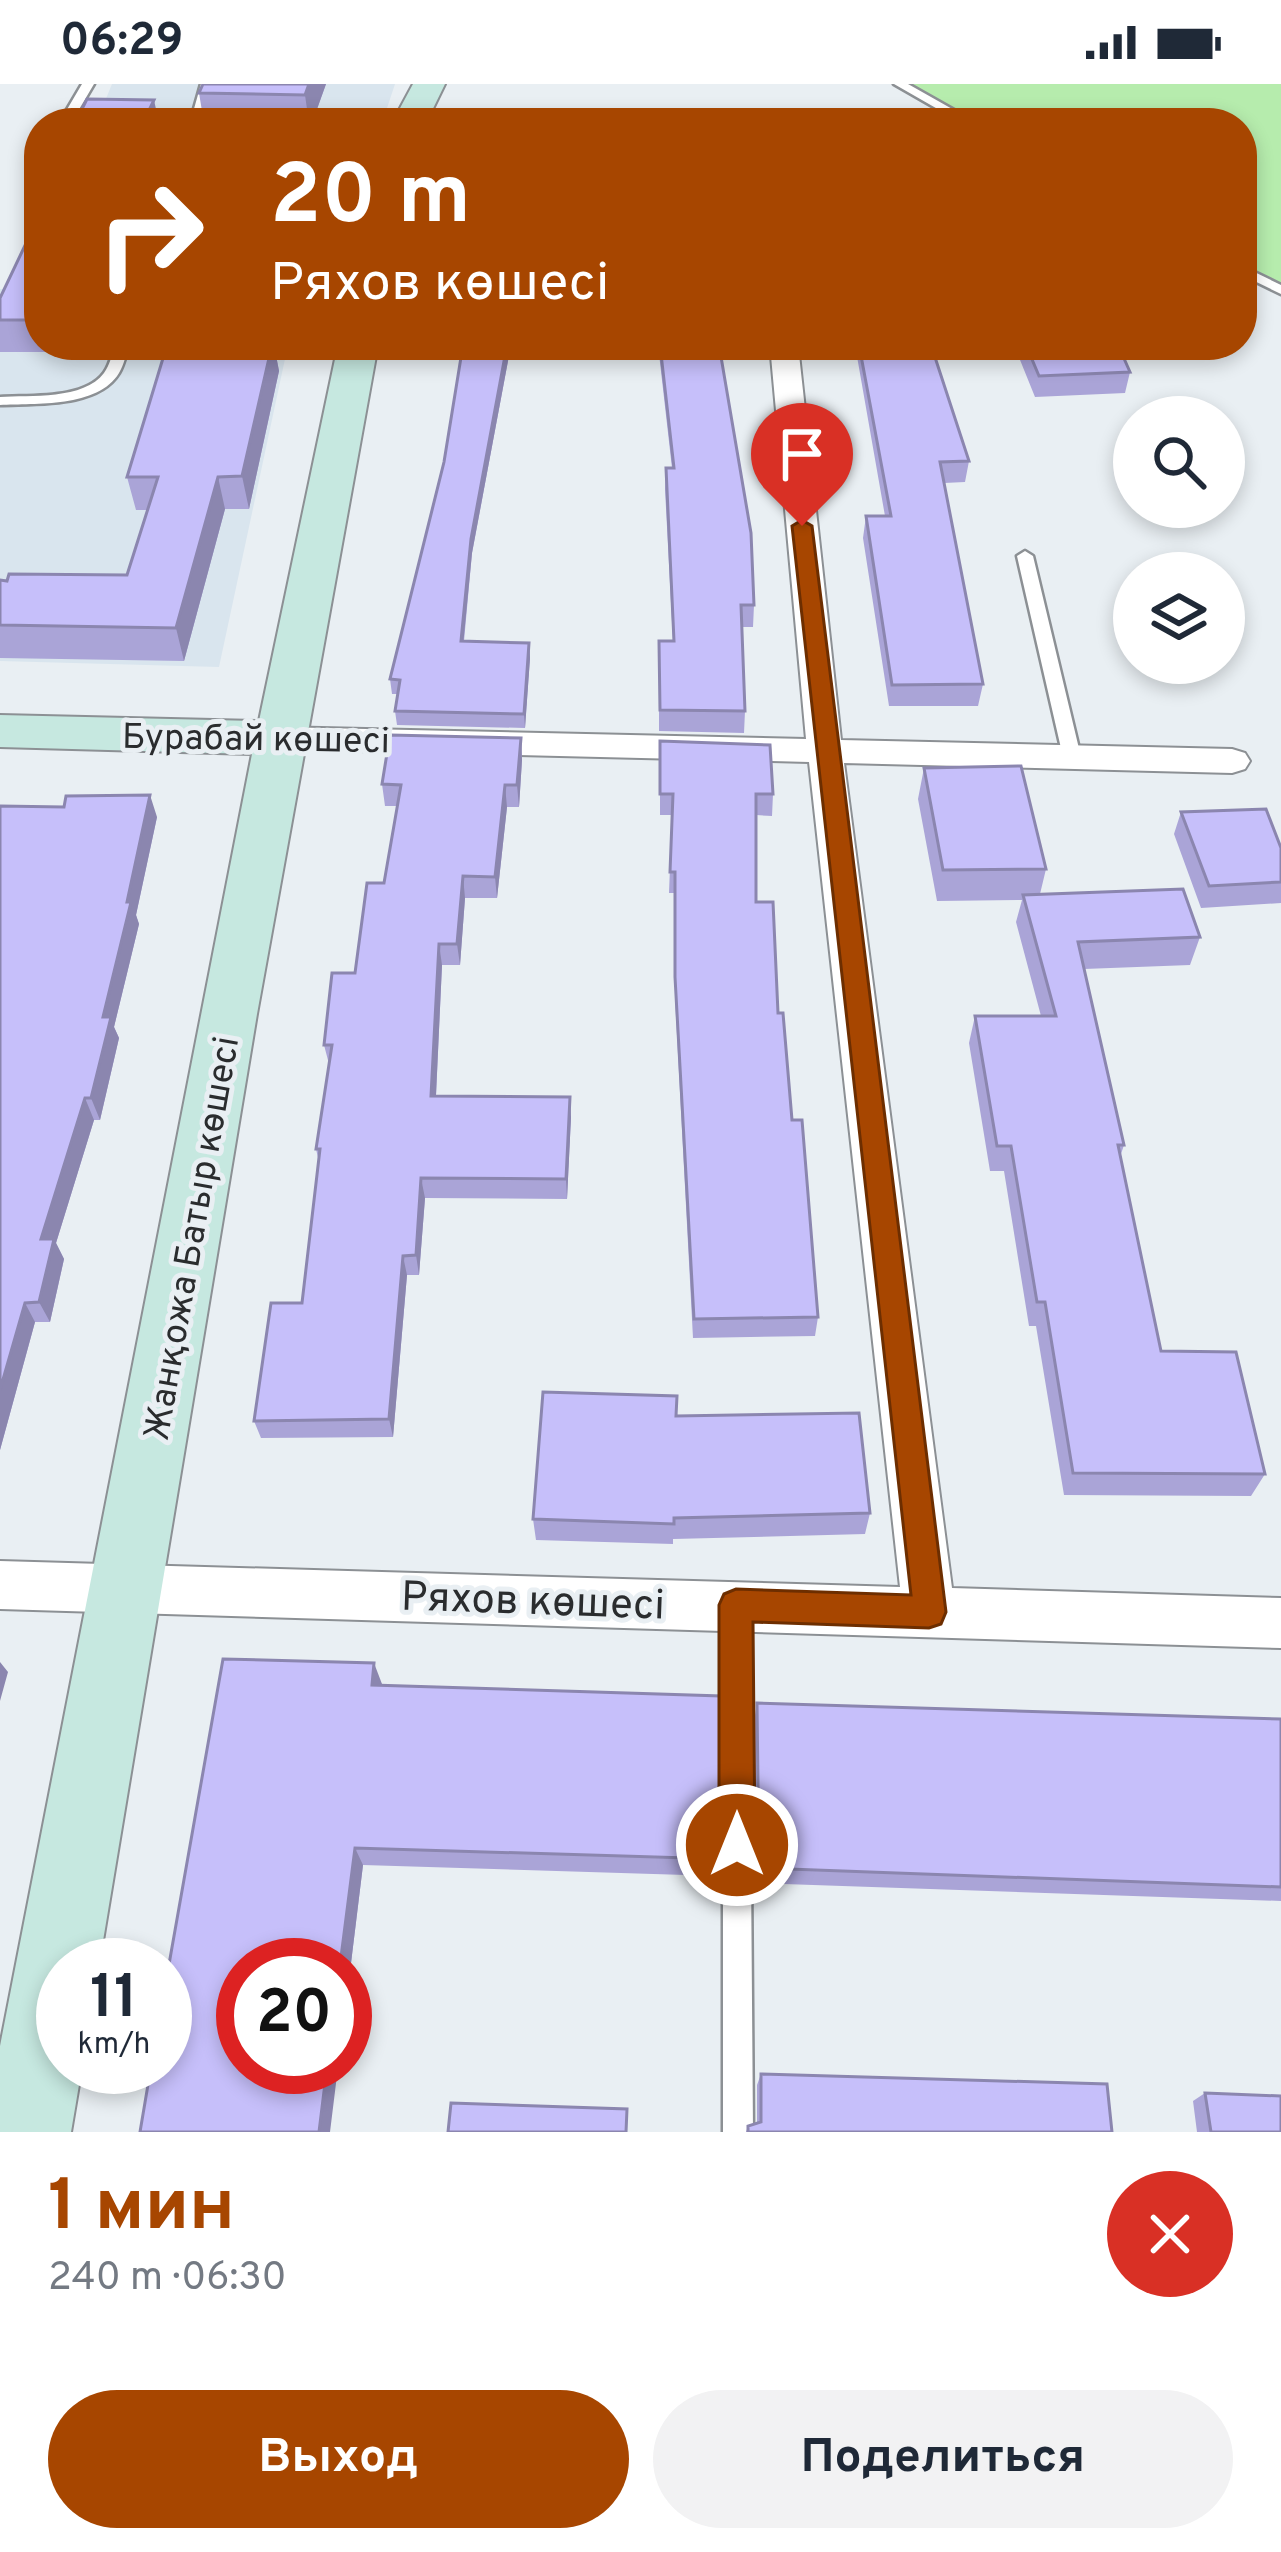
<!DOCTYPE html>
<html lang="ru">
<head>
<meta charset="utf-8">
<style>
  body { margin:0; font-family:Overpass,sans-serif; background:#f2f2f3; color:#1f2937; height:100vh; display:flex; flex-direction:column; font-size:45px; white-space:nowrap }
  * { box-sizing:border-box; margin:0 }
  p { font-size:39px; color:#747a83 }
  .icon { flex:none; width:66px; height:66px; fill:none; stroke:currentColor; stroke-width:2; stroke-linecap:round; stroke-linejoin:round }
  .map { position:relative; height:2048px; overflow:hidden }
  .sheet { display:flex; flex-direction:column; background:#fff; flex:1 }
  .sheet>* { flex:none }
  .banner { position:absolute; left:24px; top:24px; width:1233px; height:252px; border-radius:48px; box-shadow:0 6px 18px #0003; background:#a74600; color:#fff; overflow:hidden }
  .controls { position:absolute; left:1113px; top:312px; display:grid; gap:24px }
  .controls a { display:grid; place-items:center; width:132px; height:132px; border-radius:50%; background:#fff; box-shadow:0 6px 18px #0003; font-size:60px }
  .speed { position:absolute; left:36px; top:1854px; display:flex; gap:24px; font-size:60px; font-weight:700; text-align:center }
  .speed>* { display:grid; place-content:center; width:156px; height:156px; border-radius:50%; background:#fff; box-shadow:0 6px 18px #0003; line-height:1 }
  .speed small { font-size:30px; font-weight:400 }
  .speed .limit { border:18px solid #d22; background:#fff; color:#111 }
  .pin { position:absolute; display:grid; place-items:center; width:102px; height:102px; color:#fff; margin:-123px -51px; border-radius:50% 50% 50% 0; rotate:-45deg; box-shadow:0 0 12px #0007 }
  .pin .icon { rotate:45deg }
  .me { position:absolute; width:132px; margin:-66px; rotate:0deg; stroke-linejoin:round; filter:drop-shadow(0 0 9px #0008) }
  .turn { display:flex; align-items:center; gap:42px; height:252px; padding:0 48px; font-size:54px }
  .turn .icon { width:156px; height:156px; stroke-width:2.5 }
  .turn b { display:block; font-size:84px; line-height:102px }
  .round { display:grid; place-items:center; flex:none; width:126px; height:126px; border-radius:63px; background:#f2f2f3 }
  .overview { display:flex; align-items:center; justify-content:space-between; height:204px; padding:0 48px }
  h1 { font-size:72px; font-weight:700; line-height:90px; color:#a74600 }
  .action { display:flex; gap:24px; margin-top:auto; padding:24px 48px }
  .action a { flex:1; height:138px; border-radius:72px; background:#a74600; color:#fff; font-size:48px; font-weight:700; line-height:138px; text-align:center }
  .action a+a { background:#f2f2f3; color:#1f2937 }
  .status { display:flex; justify-content:space-between; align-items:center; height:84px; padding:0 60px; background:#fff; direction:ltr }
  .status svg { height:33px; fill:currentColor }
  .map>svg:first-child { display:block }
  .built { fill:#d9e5ee }
  .green { fill:#b6ecad }
  .lines { fill:none; stroke-linecap:round; stroke-linejoin:round }
  .lane-casing { stroke:#8c9094; stroke-width:5 }
  .street-casing { stroke:#8c9094; stroke-width:4 }
  .secondary-casing { stroke:#8c9094; stroke-width:4 }
  .lane { fill:#fff; fill-rule:evenodd }
  .street { fill:#fff; fill-rule:evenodd }
  .secondary { fill:#c6e8e0; fill-rule:evenodd }
  .wall { fill:#aaa4d7 }
  .shaded-wall { fill:#8b86af }
  .building { fill:#c6bffa; stroke:#8b86af; stroke-width:3 }
  .route { fill:#a74600; stroke:#6d2e00; stroke-width:3 }
  .labels { text-anchor:middle; stroke-width:10; stroke-linejoin:round; paint-order:stroke }
  .street-label { font-size:36px; fill:#2a2c2e; stroke:#e9eff3 }
  .near-street-label { font-size:42px; fill:#2a2c2e; stroke:#e9eff3 }
</style>
</head>
<body>
<div class="status"><b>06:29</b><svg viewBox="0 0 49 12"><path d="M0 12V9h3v3zM5 12V6h3v6zM10 12V3h3v9zM15 12V0h3v12zM26 1h20v11H26zM47 4h2v5h-2z"/></svg></div>
<div class="map">
<svg width="1281" height="2048" viewBox="0 0 1281 2048">
  <rect width="100%" height="100%" fill="#e9eff3"/>
  <!-- built -->
  <path class="built" d="M112 0H395L382 39H96Z
    M0 205 28 206 39 261H288L219 583 0 577Z"/>
  <!-- green -->
  <path class="green" d="M900 0H1281V206L1242 186V39H971Z"/>
  <g class="lines">
    <defs>
      <path id="lane" d="M82 0H94L71 39H59Z
        M201 0H213L202 39H190Z
        M894 0H908L977 39H962Z
        M39 81V95L30 96 33 85Z
        M1242 182 1281 201V210L1242 191Z
        M115 261H129C126 270 124 281 119 289 98 324 35 319 0 321V313C30 311 84 316 104 289 110 281 112 270 115 261Z
        M1025 467 1033 472 1081 673 1072 679 1063 673 1017 472Z
        M736 1510 745 1513 749 1522 753 2048H723V1522L727 1513Z"/>
      <path id="street" d="M770 261H798L841 656 1232 665 1245 669 1250 677 1245 685 1232 689 844 679 952 1504 1281 1514V1564L0 1525V1477L900 1503 809 678 277 665 265 662 260 654 265 646 277 643 806 655Z"/>
      <path id="secondary" d="M413 0H445L426 39H392Z
        M338 261H378L257 930 99 1881H63V1983H82L71 2048H0V1962L252 670 0 663V631L259 637Z"/>
    </defs>
    <!-- lane casing -->
    <use href="#lane" class="lane-casing"/>
    <!-- street casing -->
    <use href="#street" class="street-casing"/>
    <!-- secondary casing -->
    <use href="#secondary" class="secondary-casing"/>
    <!-- lane -->
    <use href="#lane" class="lane"/>
    <!-- street -->
    <use href="#street" class="street"/>
    <!-- secondary -->
    <use href="#secondary" class="secondary"/>
  </g>
  <!-- wall -->
  <path class="wall" d="M203 0H326L312 39H204L199 9Z
    M39 132V261H111L108 268H0V214Z
    M130 261H274L279 287 249 425H225L184 577 0 574V496L127 491 148 426H136L127 393 162 277 160 269H131Z
    M463 261H511L472 469 464 557 529 559 530 574 525 644 397 641 395 627 398 610H392L390 595 444 378Z
    M658 261H719L754 521 753 543H742L745 627 744 649 659 647V557H673L665 405 666 384H672Z
    M855 261H931L969 377 965 398 944 399 983 600 978 622H889L863 454 866 432H885Z
    M1014 261H1118L1130 288 1125 309 1035 313Z
    M521 654 522 676 519 723H507L497 814H465L460 881H442L436 1012 571 1033 567 1115 425 1114 419 1191H407L393 1353 261 1354 254 1337 302 1219 319 1078 316 1065 329 980 324 961 355 889 384 799 397 722H385L382 700Z
    M660 657 773 710 772 732 756 731V818L778 929 818 1233 815 1252 693 1254 675 914V809H669L672 731H660Z
    M924 684 1046 785 1040 810 1200 853 1190 881 1084 885 1124 1061 1120 1073 1161 1267 1265 1390 1251 1412 1064 1411 1036 1242H1029L1004 1087H990L969 959 975 932H1041L1016 838 1022 816 937 817 918 715Z
    M0 722 157 733 136 831 139 840 114 943 119 954 100 1036H94L56 1159 64 1175 50 1238H35L0 1366Z
    M1181 728 1281 764V819L1201 824 1174 750Z
    M676 1332 870 1429 865 1450 673 1455V1460L536 1456 533 1435Z
    M382 1601 721 1775 718 1792 363 1781 345 1928V1881L140 2048Z
    M757 1619 1281 1635V1817L756 1799 754 1637Z
    M761 1990 1112 2048H746L748 2042 757 2039V2001Z
    M1205 2009 1281 2048H1197L1193 2017Z"/>
  <!-- shaded-wall -->
  <path class="shaded-wall" d="M309 0H326L312 39H309L305 11Z
    M154 16 159 39H143Z
    M272 261H274L279 287 249 425 242 392Z
    M507 261H511L472 469 462 572 461 557 471 455Z
    M218 393 225 425 184 577 176 544Z
    M529 559 530 574 525 644 524 630Z
    M521 654 522 676 519 723 517 701Z
    M505 701 507 723 497 814 495 793Z
    M150 711 157 733 136 831 139 840 114 943 119 954 100 1036 91 1014 103 933Z
    M463 792 465 814 460 881 457 860Z
    M439 860 442 881 435 1032 431 1012Z
    M570 1013 571 1033 567 1115 566 1095Z
    M85 1014 94 1036 56 1159 64 1175 50 1238 39 1218 41 1155Z
    M421 1094 425 1114 419 1191 416 1171Z
    M403 1172 407 1191 393 1353 389 1335Z
    M25 1219 35 1238 0 1366V1306Z
    M0 1578 8 1588 0 1617Z
    M374 1579 382 1600 372 1601Z
    M355 1764 363 1781 345 1928V1881H340Z
    M327 1983H338L330 2048H319Z"/>
  <!-- building -->
  <path class="building" d="M203 0H309L305 11 199 9Z
    M87 15 154 16 143 39H75Z
    M488 33H528V39H488Z
    M39 132V236H0V214Z
    M167 261H272L242 392 218 393 176 544 0 541V496L7 497 9 490 127 491 158 393H127Z
    M463 261H507L471 455 461 557 529 559 524 630 395 627 400 596 390 595 444 378Z
    M660 261H719L751 449 754 521H741L745 627 660 626 659 557H674L666 384H674Z
    M859 261H931L969 377 940 378 983 600 892 601 866 432H891Z
    M1026 261H1118L1130 288 1039 292Z
    M390 651 521 654 517 701H505L495 793 463 792 457 860H439L431 1012 570 1013 566 1095 421 1094 416 1171 403 1172 389 1335 254 1337 271 1219H302L320 1065H316L332 961H324L332 889H355L367 799H384L401 701 382 700Z
    M660 657 770 661 773 710H756V818H773L778 929H783L792 1036H802L818 1233 694 1235 675 893V788H670L673 710H660Z
    M1021 682 1046 785 943 786 924 684Z
    M150 711 127 818H131L103 933H111L91 1014H85L41 1155H54L39 1218 25 1219 0 1306V722L64 723 66 712Z
    M1266 725 1281 764V798L1209 802 1181 728Z
    M1183 805 1200 853 1078 858 1124 1061H1118L1161 1267 1236 1268 1265 1390 1073 1389 1045 1218H1037L1011 1062H997L975 932H1056L1023 811Z
    M543 1308 677 1312 676 1332 859 1329 870 1429 674 1434V1440L533 1435Z
    M223 1575 374 1579 372 1601 721 1612V1775L355 1764 340 1881H243V1983H327L319 2048H140L151 1983H165V1903Z
    M757 1619 1281 1635V1803L759 1784Z
    M761 1990 1107 2000 1112 2048H748V2042L761 2038Z
    M1205 2009 1281 2012V2048H1211Z
    M451 2019 627 2025 626 2048H448Z"/>
  <!-- route -->
  <path class="route" d="M802 436 812 442 946 1528 941 1540 929 1544 753 1538 755 1761 750 1774 737 1779 724 1774 719 1761V1521L724 1510 736 1505 911 1511 792 442Z"/>
  <g class="labels">
    <!-- street labels -->
    <g class="street-label">
      <text transform="translate(256 653) rotate(1)" y="13">Бурабай көшесі</text>
      <text transform="translate(190 1154) rotate(-80)" y="13">Жанқожа Батыр көшесі</text>
    </g>
    <!-- near-street labels -->
    <g class="near-street-label">
      <text transform="translate(533 1515) rotate(2)" y="15">Ряхов көшесі</text>
    </g>
  </g>
</svg>
<div class="controls">
<a><svg class="icon" aria-label="search" viewBox="0 0 24 24"><circle cx="10" cy="10" r="6"/><path d="M15 15l6 6"/></svg></a>
<a><svg class="icon" aria-label="layers" viewBox="0 0 24 24"><path d="M12 4l9 5-9 5-9-5zM3 14l9 5 9-5"/></svg></a>
</div>
<div class="speed"><div>11<small>km/h</small></div><div class="limit">20</div></div>
<div class="pin" style="left:802px;top:442px;background:#d93025"><svg class="icon" aria-label="arrive" viewBox="0 0 24 24"><path d="M6 21V4h12l-3 4 3 4H6"/></svg></div>
<svg class="me" style="left:737px;top:1761px" viewBox="-20 -20 40 40"><circle r="17" fill="#a74600" stroke="#fff" stroke-width="3"/><path d="M0-11L8 9 0 5-8 9z" fill="#fff"/></svg>
<div class="banner">
<div class="turn"><svg class="icon" aria-label="right" viewBox="0 0 24 24"><path d="M7 20v-9h11M14 6l5 5-5 5"/></svg><div><b>20 m</b>Ряхов көшесі</div></div>
</div>
</div>
<section class="sheet">
<div class="overview"><div><h1>1 мин</h1><p>240 m · 06:30</p></div><a class="round" style="background:#d93025;color:#fff"><svg class="icon" aria-label="close" viewBox="0 0 24 24"><path d="M6 6l12 12M18 6L6 18"/></svg></a></div>
<div class="action"><a>Выход</a><a>Поделиться</a></div>
</section>
</body>
</html>
